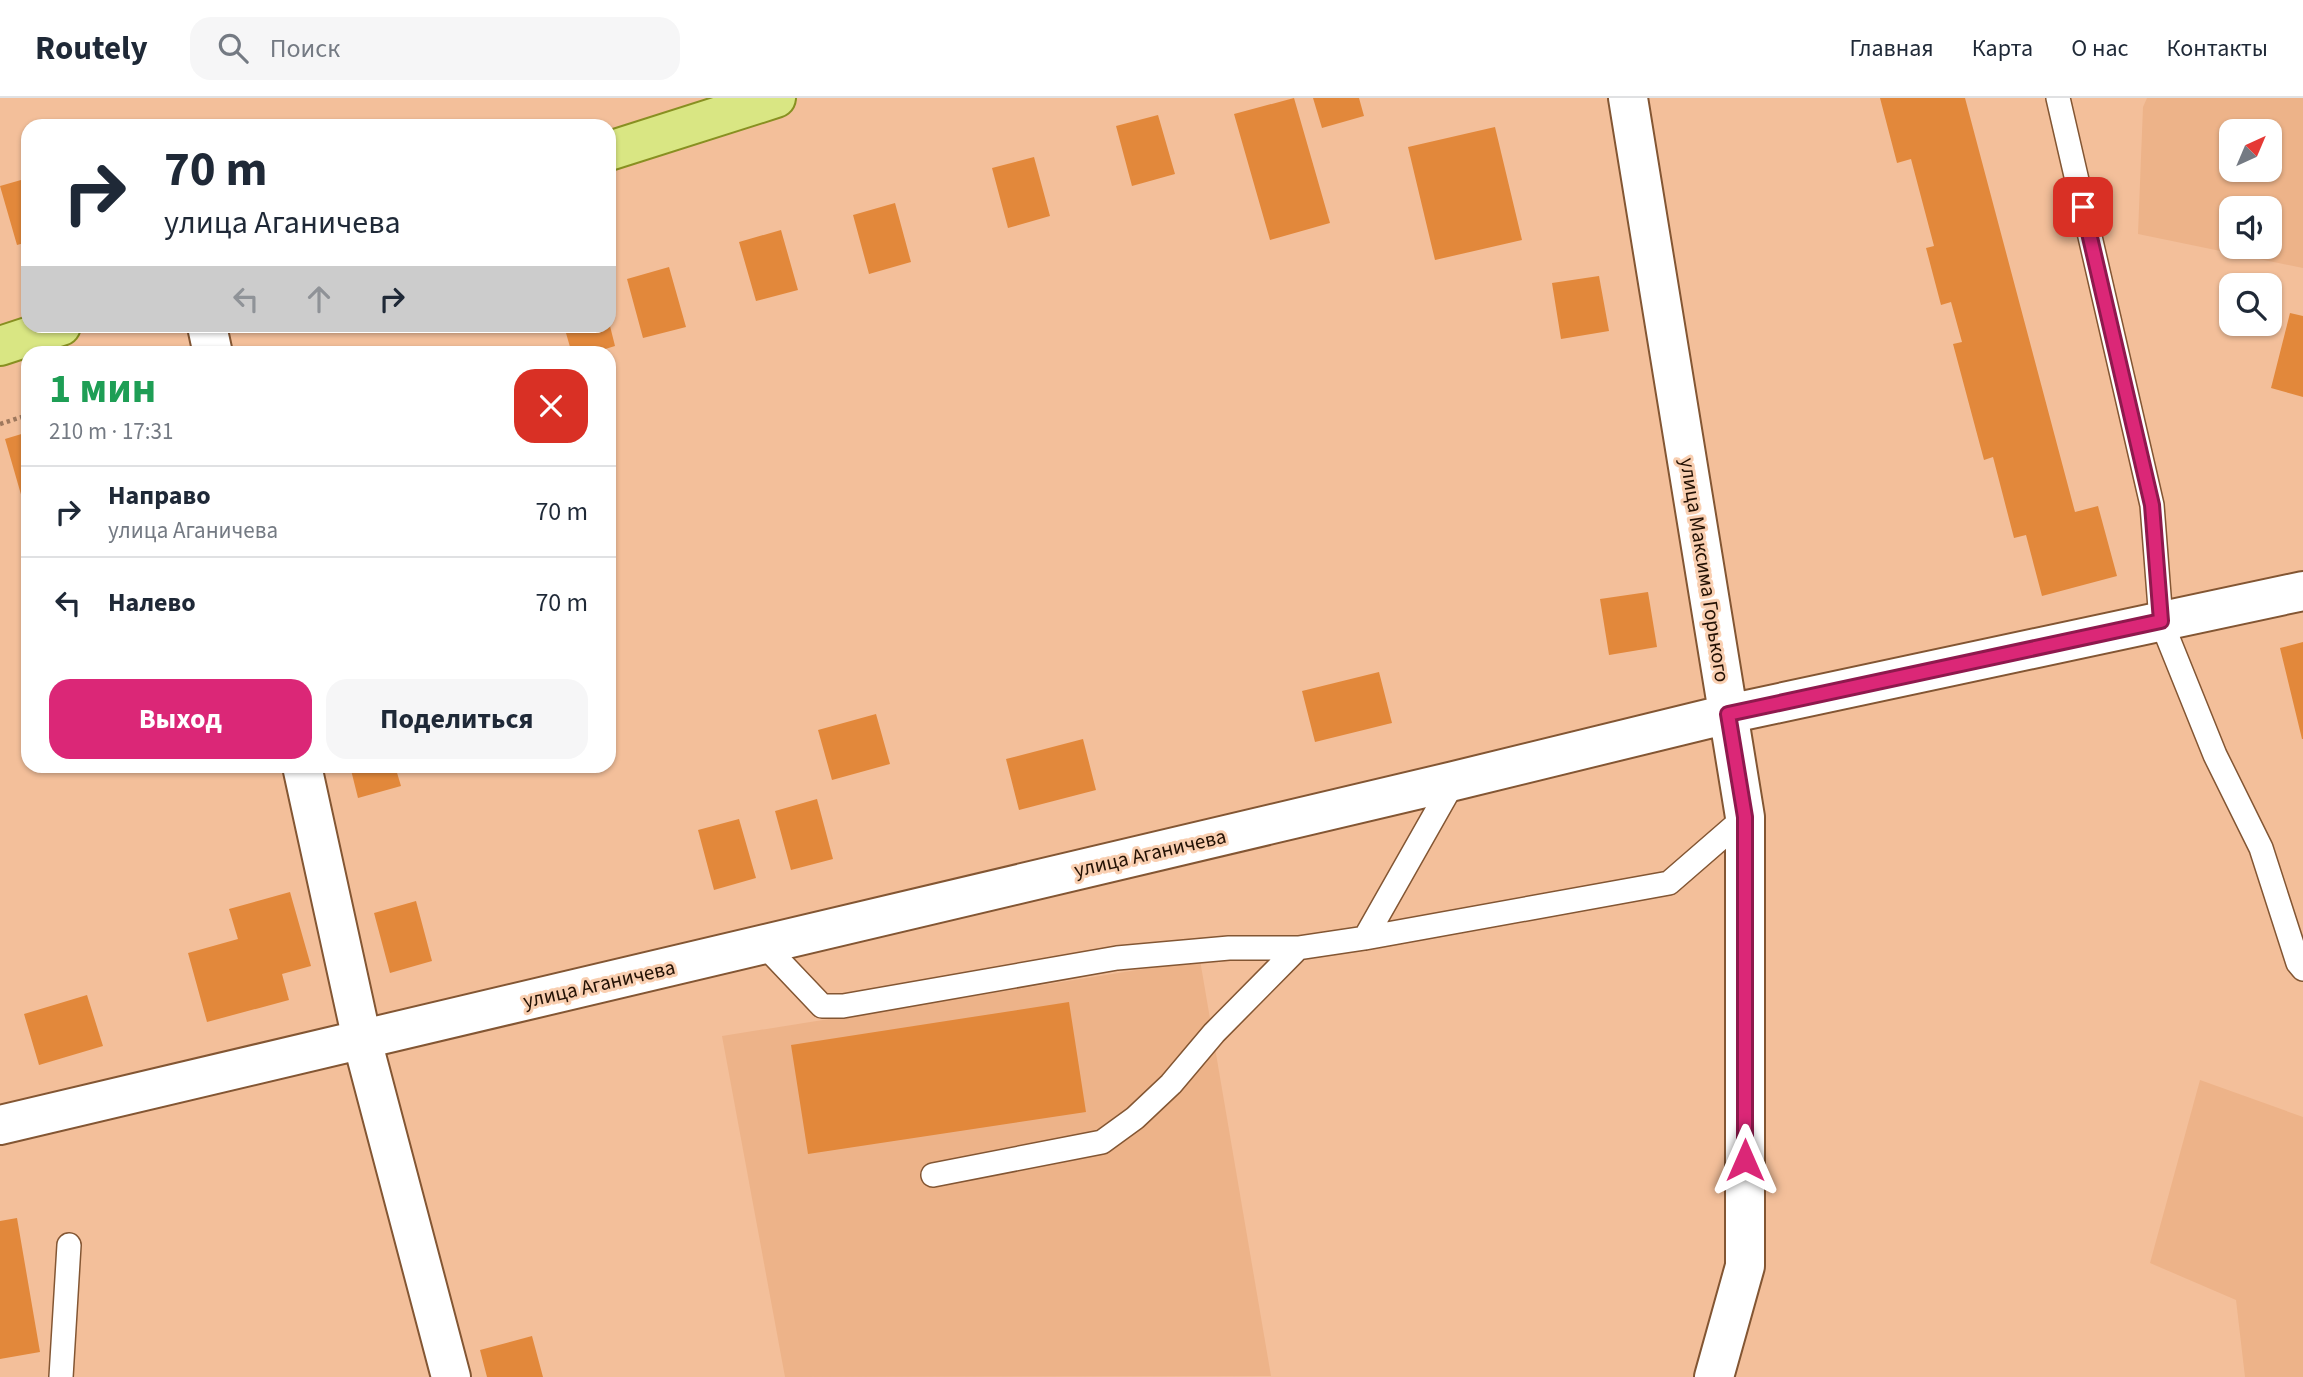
<!DOCTYPE html>
<html lang="ru">
<head>
<meta charset="utf-8">
<style>
  body { margin:0; font-family:"Source Sans 3",sans-serif; background:#f6f6f7; color:#1f2937; height:100vh; display:flex; flex-direction:column; font-size:26px; white-space:nowrap }
  * { box-sizing:border-box; margin:0 }
  p { font-size:23px; color:#747a83 }
  .icon { flex:none; width:38px; height:38px; fill:none; stroke:currentColor; stroke-width:2; stroke-linecap:round; stroke-linejoin:round }
  .map { position:relative; flex:1; overflow:hidden }
  .sheet { position:absolute; left:21px; top:248px; width:595px; height:427px; display:flex; flex-direction:column; background:#fff; border-radius:21px; box-shadow:0 2px 5px #0004 }
  .sheet>* { flex:none }
  .hud { position:absolute; left:21px; top:21px; width:595px; height:214px; border-radius:21px; box-shadow:0 2px 5px #0004; background:#fff; color:#1f2937; overflow:hidden }
  .needle { width:46px; rotate:44deg }
  .fabs { position:absolute; left:2219px; top:21px; display:grid; gap:14px }
  .fabs a { display:grid; place-items:center; width:63px; height:63px; border-radius:14px; background:#fff; box-shadow:0 2px 5px #0004; font-size:35px }
  .pin { position:absolute; display:grid; place-items:center; width:60px; height:60px; color:#fff; margin:-30px; border-radius:14px; box-shadow:0 4px 10px #0006 }
  .me { position:absolute; width:77px; margin:-38px; rotate:0deg; stroke-linejoin:round; filter:drop-shadow(0 0 5px #0008) }
  .turn { display:flex; align-items:center; gap:24px; height:147px; padding:0 28px; font-size:32px }
  .turn .icon { width:91px; height:91px; stroke-width:2.5 }
  .turn b { display:block; font-size:49px; line-height:60px }
  .lanes { display:flex; align-items:center; height:66px; padding:0 28px; background:#0003; justify-content:center; gap:35px; direction:ltr }
  .lanes .off { opacity:.35 }
  .round { display:grid; place-items:center; flex:none; width:74px; height:74px; border-radius:21px; background:#f6f6f7 }
  .headline { display:flex; align-items:center; justify-content:space-between; height:119px; padding:0 28px }
  h1 { font-size:42px; font-weight:700; line-height:52px; color:#1e9e55 }
  .primary-button { display:flex; gap:14px; margin-top:auto; padding:14px 28px }
  .primary-button a { flex:1; height:80px; border-radius:21px; background:#db2777; color:#fff; font-size:28px; font-weight:700; line-height:80px; text-align:center }
  .primary-button a+a { background:#f6f6f7; color:#1f2937 }
  ul { padding:0; list-style:none }
  li { display:flex; align-items:center; gap:21px; height:91px; padding:0 28px; border-top:2px solid #e0e1e3 }
  li div { flex:1 }
  li b { display:block; font-size:26px }
  li em { font-style:normal }
  header { display:flex; align-items:center; gap:42px; box-sizing:border-box; height:98px; padding:0 35px; background:#fff; border-bottom:2px solid #e0e1e3 }
  header strong { font-size:33px }
  nav { display:flex; gap:38px; margin-inline-start:auto; font-size:24px }
  .search { width:490px; height:63px; background:#f6f6f7; display:flex; align-items:center; gap:18px; box-sizing:border-box; padding:0 24px; border-radius:21px; color:#747a83; font-size:26px }
  .map>svg:first-child { display:block }
  .built { fill:#edb389; fill-rule:evenodd }
  .building { fill:#e2883b }
  .lines { fill:none; stroke-linecap:round; stroke-linejoin:round }
  .lane-casing { stroke:#835633; stroke-width:26 }
  .street-casing { stroke:#835633; stroke-width:42 }
  .primary-casing { stroke:#889021; stroke-width:42 }
  .path { stroke:#9e785d; stroke-width:4.5; stroke-dasharray:3.5 3.5; stroke-linecap:butt }
  .lane { stroke:#fff; stroke-width:23 }
  .street { stroke:#fff; stroke-width:38 }
  .primary { stroke:#d9e683; stroke-width:38 }
  .route-casing { stroke:#8e194d; stroke-width:18 }
  .route { stroke:#db2777; stroke-width:12 }
  .labels { text-anchor:middle; stroke-width:6; stroke-linejoin:round; paint-order:stroke }
  .street-label { font-size:21px; fill:#231104; stroke:#f9cfb1 }
</style>
</head>
<body>
<header>
<strong>Routely</strong>
<div class="search"><svg class="icon" aria-label="search" viewBox="0 0 24 24"><circle cx="10" cy="10" r="6"/><path d="M15 15l6 6"/></svg>Поиск</div>
<nav><a>Главная</a><a>Карта</a><a>О нас</a><a>Контакты</a></nav>
</header>
<div class="map">
<svg width="2303" height="1279" viewBox="0 0 2303 1279">
  <rect width="100%" height="100%" fill="#f3bf9a"/>
  <!-- built -->
  <path class="built" d="M2147 0H2303V170L2138 136 2143 9ZM2231 33H2270V72H2231ZM2231 110H2270V149H2231Z
    M1200 862 1271 1278 785 1279 722 938Z
    M2200 982 2303 1019V1279H2245L2236 1202 2150 1165Z"/>
  <!-- building -->
  <path class="building" d="M1294 0 1330 125 1270 142 1234 16Z
    M1313 0H1359L1364 18 1322 30Z
    M1880 0H1965L2075 414 2098 408 2117 478 2042 498 2026 437 2014 440 1993 359 1984 362 1953 246 1962 244 1951 204 1941 207 1926 150 1934 148 1911 61 1897 65Z
    M1158 17 1175 76 1132 88 1116 28Z
    M1495 29 1522 142 1435 162 1408 49Z
    M1034 59 1050 118 1008 130 992 70Z
    M28 80V144L17 147 0 88Z
    M895 105 911 164 869 176 853 117Z
    M781 132 798 192 756 203 739 144Z
    M669 169 686 229 643 240 627 181Z
    M1599 178 1609 233 1561 241 1552 185Z
    M2290 215 2303 218V299L2271 290Z
    M564 228H610L615 248 589 256H572Z
    M28 334V398L22 400 5 341Z
    M1648 494 1657 549 1609 557 1600 501Z
    M2303 544V641H2302L2280 550Z
    M1379 574 1392 625 1315 644 1302 593Z
    M876 616 890 666 832 682 818 632Z
    M1083 641 1096 692 1019 712 1006 661Z
    M350 668H395L401 688 358 700Z
    M817 701 833 761 791 772 775 713Z
    M739 721 756 780 714 792 698 732Z
    M290 794 311 868 282 876 289 902 207 924 188 855 238 841 229 811Z
    M416 803 432 863 390 875 374 815Z
    M87 897 103 948 39 967 24 916Z
    M1069 904 1086 1014 808 1056 791 947Z
    M17 1120 40 1254 0 1261V1123Z
    M532 1238 543 1279H487L480 1252Z"/>
  <g class="lines">
    <defs>
      <path id="lane" d="M2058 0 2152 407 2161 523 2215 657 2261 750 2298 865 2303 871
        M1365 840 1454 683
        M764 847 822 908H843L1117 860 1229 850H1298
        M933 1077 1102 1044 1135 1020 1171 986 1214 935 1298 850 1365 840 1669 785 1745 719
        M61 1279 69 1147"/>
      <path id="street" d="M1628 0 1745 719V1168L1714 1279
        M207 228 213 256
        M302 668 362 942 451 1279
        M0 1027 1454 683 1728 616 2303 493"/>
      <path id="primary" d="M609 53 776 0
        M0 248 61 228"/>
    </defs>
    <!-- lane casing -->
    <use href="#lane" class="lane-casing"/>
    <!-- street casing -->
    <use href="#street" class="street-casing"/>
    <!-- primary casing -->
    <use href="#primary" class="primary-casing"/>
    <!-- path -->
    <path class="path" d="M0 326 28 317"/>
    <!-- lane -->
    <use href="#lane" class="lane"/>
    <!-- street -->
    <use href="#street" class="street"/>
    <!-- primary -->
    <use href="#primary" class="primary"/>
  </g>
  <g class="lines">
    <defs>
      <path id="route" d="M1745 1062V719L1728 616 2161 523 2152 407 2083 109"/>
    </defs>
    <!-- route casing -->
    <use href="#route" class="route-casing"/>
    <!-- route -->
    <use href="#route" class="route"/>
  </g>
  <g class="labels">
    <!-- street labels -->
    <g class="street-label">
      <text transform="translate(1705 472) rotate(81)" y="7">улица Максима Горького</text>
      <text transform="translate(1150 755) rotate(-13)" y="7">улица Аганичева</text>
      <text transform="translate(599 886) rotate(-13)" y="7">улица Аганичева</text>
    </g>
  </g>
</svg>
<div class="fabs">
<a><svg class="needle" viewBox="-14 -14 28 28"><path d="M0-13l5 13h-10z" fill="#e53935"/><path d="M0 13l5-13h-10z" fill="#747a83"/></svg></a>
<a><svg class="icon" aria-label="sound" viewBox="0 0 24 24"><path d="M4 9h4l5-4v14l-5-4H4zM17 9q2 3 0 6"/></svg></a>
<a><svg class="icon" aria-label="search" viewBox="0 0 24 24"><circle cx="10" cy="10" r="6"/><path d="M15 15l6 6"/></svg></a>
</div>
<div class="pin" style="left:2083px;top:109px;background:#d93025"><svg class="icon" aria-label="arrive" viewBox="0 0 24 24"><path d="M6 21V4h12l-3 4 3 4H6"/></svg></div>
<svg class="me" style="left:1745px;top:1062px" viewBox="-20 -20 40 40"><path d="M0-17L14 15 0 8-14 15z" fill="#db2777" stroke="#fff" stroke-width="4"/></svg>
<div class="hud">
<div class="turn"><svg class="icon" aria-label="right" viewBox="0 0 24 24"><path d="M7 20v-9h11M14 6l5 5-5 5"/></svg><div><b>70 m</b>улица Аганичева</div></div>
<div class="lanes"><svg class="icon off" aria-label="left" viewBox="0 0 24 24"><path d="M17 20v-9H6M10 6l-5 5 5 5"/></svg><svg class="icon off" aria-label="ahead" viewBox="0 0 24 24"><path d="M12 20V5M6 11l6-6 6 6"/></svg><svg class="icon" aria-label="right" viewBox="0 0 24 24"><path d="M7 20v-9h11M14 6l5 5-5 5"/></svg></div>
</div>
<section class="sheet">
<div class="headline"><div><h1>1 мин</h1><p>210 m · 17:31</p></div><a class="round" style="background:#d93025;color:#fff"><svg class="icon" aria-label="close" viewBox="0 0 24 24"><path d="M6 6l12 12M18 6L6 18"/></svg></a></div>
<ul>
<li><svg class="icon" aria-label="right" viewBox="0 0 24 24"><path d="M7 20v-9h11M14 6l5 5-5 5"/></svg><div><b>Направо</b><p>улица Аганичева</p></div><em>70 m</em></li>
<li><svg class="icon" aria-label="left" viewBox="0 0 24 24"><path d="M17 20v-9H6M10 6l-5 5 5 5"/></svg><div><b>Налево</b></div><em>70 m</em></li>
</ul>
<div class="primary-button"><a>Выход</a><a>Поделиться</a></div>
</section>
</div>
</body>
</html>
